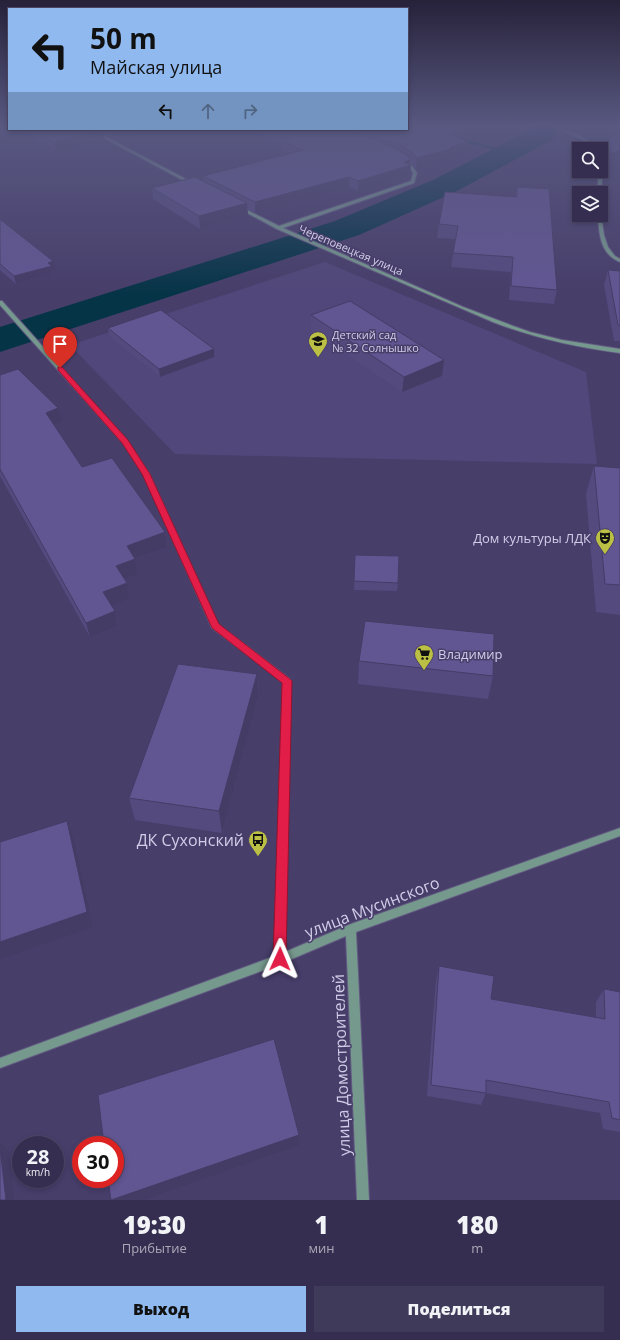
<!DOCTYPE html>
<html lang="ru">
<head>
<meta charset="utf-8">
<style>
  body { margin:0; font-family:"Open Sans",sans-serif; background:#403a5a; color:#f1f3f6; height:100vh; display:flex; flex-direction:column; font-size:15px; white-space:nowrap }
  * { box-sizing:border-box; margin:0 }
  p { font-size:13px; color:#aaa8b7 }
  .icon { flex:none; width:22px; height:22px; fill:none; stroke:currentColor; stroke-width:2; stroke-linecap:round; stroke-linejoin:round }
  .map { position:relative; height:1200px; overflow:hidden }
  .drawer { display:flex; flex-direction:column; background:#352e50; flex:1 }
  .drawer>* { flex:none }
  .hud { position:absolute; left:8px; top:8px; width:400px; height:122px; border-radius:0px; box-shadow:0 2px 6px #0003,0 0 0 1px #4f4a67; background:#90b9f0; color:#111; overflow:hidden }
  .controls { position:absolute; left:572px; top:142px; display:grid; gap:8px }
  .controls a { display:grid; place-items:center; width:36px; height:36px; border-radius:0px; background:#352e50; box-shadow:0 2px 6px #0003,0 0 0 1px #4f4a67; font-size:20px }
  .speed { position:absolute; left:12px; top:1136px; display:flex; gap:8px; font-size:20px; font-weight:700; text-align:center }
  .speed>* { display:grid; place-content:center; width:52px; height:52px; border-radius:50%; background:#352e50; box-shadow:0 2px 6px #0003,0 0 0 1px #4f4a67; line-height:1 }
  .speed small { font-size:10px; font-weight:400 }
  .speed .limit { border:6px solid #d22; background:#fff; color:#111 }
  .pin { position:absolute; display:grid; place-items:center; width:34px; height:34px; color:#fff; margin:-41px -17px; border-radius:50% 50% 50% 0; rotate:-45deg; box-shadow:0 0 4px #0007 }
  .pin .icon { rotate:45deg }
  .me { position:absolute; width:44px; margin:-22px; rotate:1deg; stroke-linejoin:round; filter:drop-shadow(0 0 3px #0008) }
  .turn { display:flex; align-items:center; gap:14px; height:84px; padding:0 16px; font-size:18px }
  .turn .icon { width:52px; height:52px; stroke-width:2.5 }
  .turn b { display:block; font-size:28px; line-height:34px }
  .lanes { display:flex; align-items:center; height:38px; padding:0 16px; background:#0003; justify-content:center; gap:20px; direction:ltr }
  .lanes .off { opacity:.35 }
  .eta { display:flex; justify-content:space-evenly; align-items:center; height:68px; text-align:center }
  .eta b { font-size:24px; font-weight:800; line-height:28px }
  .action { display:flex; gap:8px; margin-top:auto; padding:8px 16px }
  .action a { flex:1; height:46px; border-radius:0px; background:#90b9f0; color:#111; font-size:16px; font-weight:800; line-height:46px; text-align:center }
  .action a+a { background:#403a5a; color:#f1f3f6 }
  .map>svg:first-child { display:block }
  .built { fill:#51477a }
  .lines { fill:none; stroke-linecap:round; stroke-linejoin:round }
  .stream { fill:#063447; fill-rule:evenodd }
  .river { fill:#063447; fill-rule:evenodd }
  .minor-casing { stroke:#635b83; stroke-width:2 }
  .minor { fill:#76998d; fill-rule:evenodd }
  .wall { fill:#544a7e }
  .shaded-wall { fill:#453c66 }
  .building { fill:#625692; stroke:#453c66 }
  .route { fill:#e11d48; stroke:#92132f }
  .labels { text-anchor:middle; stroke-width:3; stroke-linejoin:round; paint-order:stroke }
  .far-street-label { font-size:11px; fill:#d1cde8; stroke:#473e6a }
  .far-poi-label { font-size:11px; fill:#d1cde8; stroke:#473e6a; text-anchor:start }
  .poi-label { font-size:13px; fill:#d1cde8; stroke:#473e6a; text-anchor:end }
  .near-poi-label { font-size:16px; fill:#d1cde8; stroke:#473e6a; text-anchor:end }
  .near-street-label { font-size:16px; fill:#d1cde8; stroke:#473e6a }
</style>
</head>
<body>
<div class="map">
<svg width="620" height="1200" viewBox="0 0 620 1200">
  <rect width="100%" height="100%" fill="#473e6a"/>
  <!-- built -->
  <path class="built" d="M325 262 586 372 597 464 175 454 70 345Z"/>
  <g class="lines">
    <!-- stream -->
    <path class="stream" d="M454 138 484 144 509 153 507 154 481 146 452 140Z"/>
    <!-- river -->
    <path class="river" d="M534 125H560L552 140 455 192 359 235 0 352V327L335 221 433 180 532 129Z"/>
    <defs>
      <path id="minor" d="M549 125H553C569 131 586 137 599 149H595L580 138Z
        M87 129H91L195 184 192 185Z
        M601 156 603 157V167L601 168Z
        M404 160 410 163 417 173 414 183 283 228 463 307 513 326 530 332 562 340 620 349V353C575 347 535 338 493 322L277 229 238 208 241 207 279 226 411 181 413 173 408 165 403 162Z
        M601 170 603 171 601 193H597L599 171H601Z
        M601 214 604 235 608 247 615 256 620 259V262C600 254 599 234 598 215H601Z
        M0 301H2L127 441 149 473 218 624 290 679 291 681 285 952 351 924 620 828V836L356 932 369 1200H357L346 936 280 964 0 1068V1058L275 956 283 682 212 628 143 473 123 443 0 305Z"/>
    </defs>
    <!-- minor casing -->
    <use href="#minor" class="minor-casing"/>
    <!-- minor -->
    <use href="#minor" class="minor"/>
  </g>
  <!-- wall -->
  <path class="wall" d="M512 125 462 140 468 142 467 152 453 156 452 158 416 169 410 161V164L411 165 410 175 358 191 349 187 255 213 247 209 248 215 200 229 153 199 152 188 203 181V176L289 154 281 150V144L249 129H407Z
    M620 128 604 172 602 169 608 143Z
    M23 129H147L111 138 103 134 104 140 56 151Z
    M517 187 557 290 554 304 509 300 511 272 451 267 455 239 437 238 439 224 515 196Z
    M0 220 55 269 52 270 53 273 16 284 0 270Z
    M608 270 620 271V341H614L604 285Z
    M311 315 442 376 402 392 311 330Z
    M108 328 214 349V357L160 377 109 336Z
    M0 375 62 422 54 425 82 467 165 532 167 547 135 559 138 574 125 579 130 598 111 605 115 611 118 626 90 637 0 476Z
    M594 466 620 468V615L596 612 586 494Z
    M355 555 398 583 397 591 354 590Z
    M359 661 493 676 488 699 358 684Z
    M257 674 258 697 222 833 135 820 129 798Z
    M439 966 491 999 596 1017V1002L604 989 620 992V1132L603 1129 600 1113 486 1093 481 1105 427 1096 436 980Z"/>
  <!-- shaded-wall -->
  <path class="shaded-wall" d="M481 125H512L448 144 449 134Z
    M110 129H147L111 138Z
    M102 130 104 140 56 151 54 142Z
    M468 142 467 152 453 156 452 158 416 169 417 158 450 147Z
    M620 151V167L604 172 608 154Z
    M410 160V165H411L410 175 358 191V181L404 162Z
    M349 177V187L255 213V202Z
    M247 203 248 215 200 229 199 216Z
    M53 261 55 269 52 270 53 273 16 284 14 276Z
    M214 349V357L160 377 159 369Z
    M444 360 442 376 402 392 404 377Z
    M58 408 62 422 49 427 46 413Z
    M165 532 167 547 129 561 127 546Z
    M135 559 138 574 120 581 116 566Z
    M127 583 130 598 107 607 103 592Z
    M115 611 118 626 90 637 86 623Z
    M257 674 258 697 222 833 219 811Z
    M67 821 73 836 93 927 0 959V942Z
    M299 1135V1145L143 1200H112Z
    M0 1142 9 1152 14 1200H6L0 1148Z"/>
  <!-- building -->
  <path class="building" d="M407 125H481L449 134 468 142 450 147 453 148 417 158 412 152 398 144 361 129H407Z
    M620 128V151L608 154 606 151 608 149V143Z
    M35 129H101L102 130 54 142Z
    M270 129H348L395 148 408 156 410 160 404 162 411 165 358 181 349 177 255 202 203 176 303 150 281 141 290 138Z
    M195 177 247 203 199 216 152 188Z
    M517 187 549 189 557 290 511 286 513 257 453 253 458 226 439 224 445 192 517 197Z
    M0 220H1L53 261 48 263 52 266 14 276 0 264Z
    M608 270 620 271V326L618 325Z
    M350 301 444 360 404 377 311 315Z
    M161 310 214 349 159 369 108 328Z
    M18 369 58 408 46 413 82 467 112 458 165 532 127 546 135 559 116 566 127 583 103 592 115 611 86 623 0 469V375Z
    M594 466 620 468V585L605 584Z
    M355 555 399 556 398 583 354 581Z
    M365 621 494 634 493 676 359 661Z
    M178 664 257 674 219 811 129 798Z
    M67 821 87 912 0 942V842Z
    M439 966 494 976 491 999 605 1019 604 989 620 992V1120L612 1118 609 1102 486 1080V1093L431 1085Z
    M274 1039 299 1135 111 1200 108 1179H115V1145H104L98 1095Z
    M0 1148 6 1200H0Z"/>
  <!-- sky -->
  <linearGradient id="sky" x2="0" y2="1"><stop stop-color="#27223a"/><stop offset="0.43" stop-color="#585881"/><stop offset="1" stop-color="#585881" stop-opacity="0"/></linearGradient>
  <rect width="620" height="293" fill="url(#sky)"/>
  <!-- route -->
  <path class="route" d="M58 367H62L128 440 150 474 219 624 290 679 292 681 286 959 284 963 280 965 275 963 273 959 282 683 212 628 142 474 122 443 58 370Z"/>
  <!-- icons -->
  <defs>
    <symbol id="school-pin" viewBox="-11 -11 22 30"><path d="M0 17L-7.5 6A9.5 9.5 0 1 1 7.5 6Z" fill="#bbc045" stroke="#473e6a"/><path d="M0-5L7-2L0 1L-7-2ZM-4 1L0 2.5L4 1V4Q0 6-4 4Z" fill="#111"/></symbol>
    <symbol id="theatre-pin" viewBox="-11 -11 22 30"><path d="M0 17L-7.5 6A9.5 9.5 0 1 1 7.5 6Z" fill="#bbc045" stroke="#473e6a"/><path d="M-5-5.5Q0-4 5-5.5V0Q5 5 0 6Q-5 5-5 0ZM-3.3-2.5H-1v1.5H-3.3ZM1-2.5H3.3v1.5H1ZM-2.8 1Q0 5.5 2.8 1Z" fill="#111"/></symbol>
    <symbol id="supermarket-pin" viewBox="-11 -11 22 30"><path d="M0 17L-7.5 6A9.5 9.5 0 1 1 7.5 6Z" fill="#bbc045" stroke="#473e6a"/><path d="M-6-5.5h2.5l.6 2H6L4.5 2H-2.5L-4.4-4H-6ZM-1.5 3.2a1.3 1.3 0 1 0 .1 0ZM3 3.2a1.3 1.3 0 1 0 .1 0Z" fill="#111"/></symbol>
    <symbol id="bus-pin" viewBox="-11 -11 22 30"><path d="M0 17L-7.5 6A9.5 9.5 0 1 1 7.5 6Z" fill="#bbc045" stroke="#473e6a"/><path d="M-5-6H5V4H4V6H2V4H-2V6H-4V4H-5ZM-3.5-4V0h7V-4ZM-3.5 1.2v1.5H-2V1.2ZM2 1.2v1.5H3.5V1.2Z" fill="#111"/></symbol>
  </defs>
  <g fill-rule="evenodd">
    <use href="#school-pin" x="307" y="330" width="22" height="30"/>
    <use href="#theatre-pin" x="594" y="527" width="22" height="30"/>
    <use href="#supermarket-pin" x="413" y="643" width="22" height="30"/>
    <use href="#bus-pin" x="247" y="829" width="22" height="30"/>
  </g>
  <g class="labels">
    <!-- far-street labels -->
    <g class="far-street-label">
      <text transform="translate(351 250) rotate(23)" y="4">Череповецкая улица</text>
    </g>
    <!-- far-poi labels -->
    <g class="far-poi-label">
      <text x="332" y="339">Детский сад<tspan x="332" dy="13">№ 32 Солнышко</tspan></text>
    </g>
    <!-- poi labels -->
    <g class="poi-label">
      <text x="591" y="543">Дом культуры ЛДК</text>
      <text x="438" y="659" text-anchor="start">Владимир</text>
    </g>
    <!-- near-poi labels -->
    <g class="near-poi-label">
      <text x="244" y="846">ДК Сухонский</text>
    </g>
    <!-- near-street labels -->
    <g class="near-street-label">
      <text transform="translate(372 907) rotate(-21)" y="6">улица Мусинского</text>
      <text transform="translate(341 1065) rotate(-92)" y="6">улица Домостроителей</text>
    </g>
  </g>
</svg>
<div class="controls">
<a><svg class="icon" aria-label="search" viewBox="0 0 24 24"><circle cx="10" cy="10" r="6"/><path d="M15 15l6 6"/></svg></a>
<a><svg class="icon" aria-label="layers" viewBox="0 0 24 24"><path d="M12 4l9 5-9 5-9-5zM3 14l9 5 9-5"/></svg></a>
</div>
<div class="speed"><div>28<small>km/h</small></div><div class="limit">30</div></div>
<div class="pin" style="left:60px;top:368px;background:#d93025"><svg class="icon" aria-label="arrive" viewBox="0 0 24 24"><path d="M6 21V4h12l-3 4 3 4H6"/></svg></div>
<svg class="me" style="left:280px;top:959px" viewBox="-20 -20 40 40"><path d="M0-17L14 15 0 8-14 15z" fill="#e11d48" stroke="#fff" stroke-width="4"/></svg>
<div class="hud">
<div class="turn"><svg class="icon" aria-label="left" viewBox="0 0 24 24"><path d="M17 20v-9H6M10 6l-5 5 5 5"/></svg><div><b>50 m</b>Майская улица</div></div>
<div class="lanes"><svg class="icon" aria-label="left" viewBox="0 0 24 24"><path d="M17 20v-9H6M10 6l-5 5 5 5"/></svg><svg class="icon off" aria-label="ahead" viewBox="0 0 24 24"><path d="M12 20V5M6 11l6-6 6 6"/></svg><svg class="icon off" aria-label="right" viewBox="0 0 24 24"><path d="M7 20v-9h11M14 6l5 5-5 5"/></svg></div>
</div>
</div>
<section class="drawer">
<div class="eta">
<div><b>19:30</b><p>Прибытие</p></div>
<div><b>1</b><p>мин</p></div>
<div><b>180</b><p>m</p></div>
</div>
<div class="action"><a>Выход</a><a>Поделиться</a></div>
</section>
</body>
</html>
